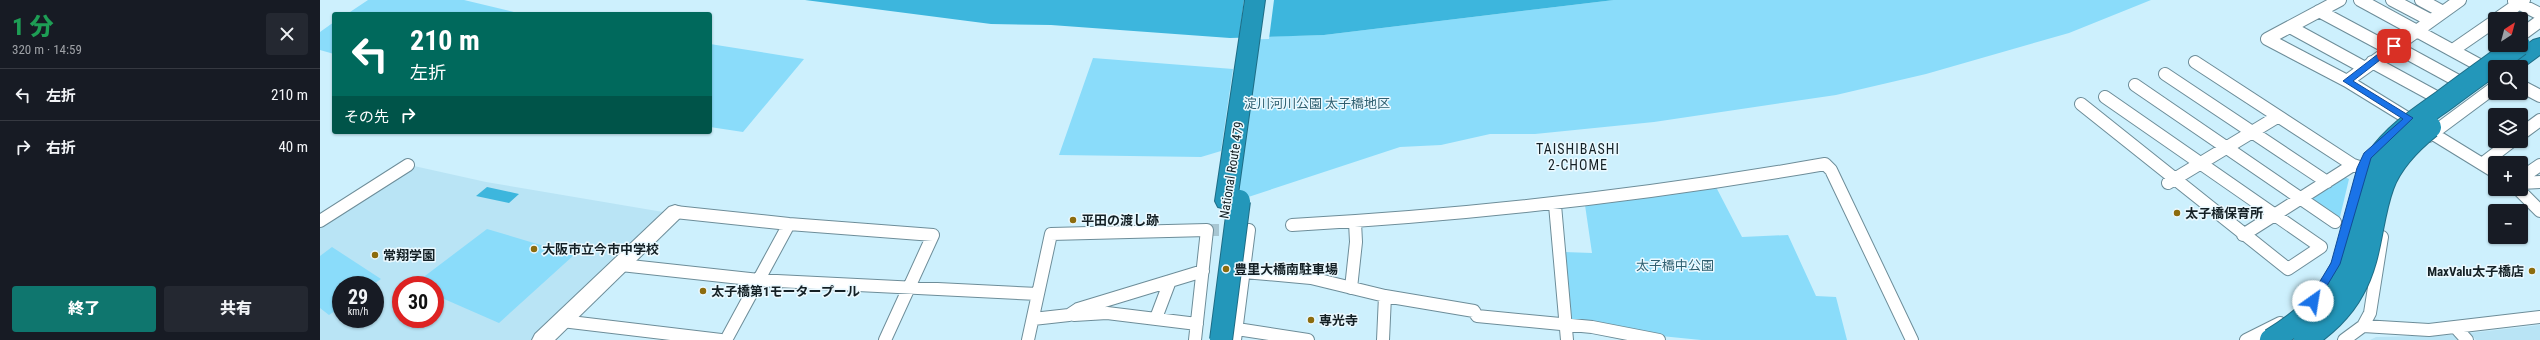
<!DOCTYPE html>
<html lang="ja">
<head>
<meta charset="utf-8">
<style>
  body { margin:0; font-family:"Roboto Condensed","Noto Sans JP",sans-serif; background:#242831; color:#f1f3f6; height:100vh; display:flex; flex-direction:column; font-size:15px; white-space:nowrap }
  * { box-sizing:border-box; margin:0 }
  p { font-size:13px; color:#9ea1a6 }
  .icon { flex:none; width:22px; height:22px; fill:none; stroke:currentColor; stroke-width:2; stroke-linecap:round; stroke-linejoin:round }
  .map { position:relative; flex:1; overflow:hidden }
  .sheet { display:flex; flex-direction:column; background:#171b24; width:320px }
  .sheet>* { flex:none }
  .top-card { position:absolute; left:12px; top:12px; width:380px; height:122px; border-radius:4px; box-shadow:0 1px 3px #0004; background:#00695c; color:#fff; overflow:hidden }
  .needle { width:26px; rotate:36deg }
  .controls { position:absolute; left:2168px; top:12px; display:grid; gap:8px }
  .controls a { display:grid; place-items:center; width:40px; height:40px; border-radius:4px; background:#171b24; box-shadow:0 1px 3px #0004; font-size:20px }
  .speed { position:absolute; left:12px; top:276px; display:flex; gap:8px; font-size:20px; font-weight:700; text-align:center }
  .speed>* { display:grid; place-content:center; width:52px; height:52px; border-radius:50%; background:#171b24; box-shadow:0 1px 3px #0004; line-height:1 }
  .speed small { font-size:10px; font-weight:400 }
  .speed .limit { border:6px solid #d22; background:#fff; color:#111 }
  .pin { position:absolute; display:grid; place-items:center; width:34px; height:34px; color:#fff; margin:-17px; border-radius:8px; box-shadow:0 2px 6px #0006 }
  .me { position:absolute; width:44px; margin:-22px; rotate:32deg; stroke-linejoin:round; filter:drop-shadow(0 0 3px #0008) }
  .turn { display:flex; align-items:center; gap:14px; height:84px; padding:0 12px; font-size:18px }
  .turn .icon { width:52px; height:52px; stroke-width:2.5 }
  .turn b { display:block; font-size:28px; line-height:34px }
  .then { display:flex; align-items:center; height:38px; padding:0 12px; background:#0003; gap:8px; font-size:15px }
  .round { display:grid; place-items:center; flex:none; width:42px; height:42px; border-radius:4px; background:#242831 }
  .overview { display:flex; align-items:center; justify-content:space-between; height:68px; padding:0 12px }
  h1 { font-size:24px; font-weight:800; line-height:30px; color:#1e9e55 }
  .primary-button { display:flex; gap:8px; margin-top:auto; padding:8px 12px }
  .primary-button a { flex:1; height:46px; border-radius:4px; background:#0f766e; color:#fff; font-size:16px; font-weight:800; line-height:46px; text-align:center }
  .primary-button a+a { background:#242831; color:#f1f3f6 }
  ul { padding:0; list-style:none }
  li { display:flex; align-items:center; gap:12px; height:52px; padding:0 12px; border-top:1px solid #363941 }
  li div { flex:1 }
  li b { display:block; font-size:15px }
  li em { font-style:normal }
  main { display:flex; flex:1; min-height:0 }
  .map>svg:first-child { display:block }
  .built { fill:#b9e4f5; fill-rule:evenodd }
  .green { fill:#8adcfa }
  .water { fill:#3db6dd }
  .pier { fill:#cdf0fd }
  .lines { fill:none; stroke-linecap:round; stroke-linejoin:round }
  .street-tunnel { stroke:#a8c6d2; stroke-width:12; stroke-dasharray:12 6; stroke-linecap:butt }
  .street-casing { stroke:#6d8d99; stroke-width:14 }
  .secondary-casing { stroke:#6d8d99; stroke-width:2 }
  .highway-casing { stroke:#1e6d86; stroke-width:2 }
  .street { stroke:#fff; stroke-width:12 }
  .secondary { fill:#fff; fill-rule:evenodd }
  .highway { fill:#2397ba; fill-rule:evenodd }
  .highway-bridge-casing { stroke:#1e6d86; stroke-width:24; stroke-linecap:butt }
  .highway-bridge { stroke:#2397ba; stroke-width:22 }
  .route { fill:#1a73e8; stroke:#114b97 }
  .poi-dot { fill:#8c6c0e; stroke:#ebf9ff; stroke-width:1.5 }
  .labels { text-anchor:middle; stroke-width:3; stroke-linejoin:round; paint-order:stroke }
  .park-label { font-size:13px; fill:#2e5f70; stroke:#ebf9ff }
  .street-label { font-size:13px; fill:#142025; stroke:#ebf9ff }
  .poi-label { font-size:13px; font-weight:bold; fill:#142025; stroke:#ebf9ff; text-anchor:start }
  .neighbourhood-label { font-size:14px; letter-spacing:1px; fill:#142025; stroke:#ebf9ff }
</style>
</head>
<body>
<main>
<section class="sheet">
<div class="overview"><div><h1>1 分</h1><p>320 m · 14:59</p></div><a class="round"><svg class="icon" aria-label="close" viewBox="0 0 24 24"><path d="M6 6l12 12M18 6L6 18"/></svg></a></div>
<ul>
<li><svg class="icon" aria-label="left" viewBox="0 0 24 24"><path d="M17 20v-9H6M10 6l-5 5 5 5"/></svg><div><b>左折</b></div><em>210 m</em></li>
<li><svg class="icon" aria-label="right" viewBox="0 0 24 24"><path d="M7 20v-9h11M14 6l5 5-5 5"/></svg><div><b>右折</b></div><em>40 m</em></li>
</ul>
<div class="primary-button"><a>終了</a><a>共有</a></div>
</section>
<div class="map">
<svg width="2220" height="340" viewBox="0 0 2220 340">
  <rect width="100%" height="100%" fill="#cdf0fd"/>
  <!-- built -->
  <path class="built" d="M94 166 166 182 349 213 212 340H0V224L89 167ZM21 285H55V319H21ZM81 285H115V319H81Z
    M2220 325V340H2156L2150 333Z
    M2133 335 2138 340H2050L2056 337Z"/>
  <!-- green -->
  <path class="green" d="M48 0H144L202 14H27Z
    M1294 0H1831L1749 33 1606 74 1516 95 1334 122 1215 134H1170L1121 145 1080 147 913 202 935 37 1004 35Z
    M14 22V54L0 50V32Z
    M390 44 484 59 423 132 390 127Z
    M773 58 913 69 901 151 881 157 739 155Z
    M2023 176 2029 179 2019 221 1990 202V196Z
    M1396 187 1422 237 1468 235 1496 296 1516 297 1527 340H1381L1331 335 1249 319 1244 252 1272 253 1265 205Z
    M167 229 254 255 179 323 115 295V285H93Z
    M12 247 61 279 52 285H21V307L9 315 0 308V256Z"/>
  <!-- water -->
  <path class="water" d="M485 0H1294L1004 35 910 38 731 25 671 24Z
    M167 187 199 194 189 203 156 196Z"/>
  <!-- pier -->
  <path class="pier" d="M924 0H954L949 39 913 40 919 39Z"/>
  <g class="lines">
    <!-- street-tunnel -->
    <path class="street-tunnel" d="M887 230H920"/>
    <defs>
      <path id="street" d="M2020 0 1947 39 2027 81 2175 172
        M2040 0 2161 66
        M2072 0 2110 20
        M2101 0 2123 12
        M2194 1 2220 14
        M1999 11 2070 49
        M2177 19 2204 0
        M1970 27 2045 68
        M2201 35 2220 21
        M2074 46 2140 82
        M2133 50 2175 21
        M1875 62 2033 165 2042 168
        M2052 62 2118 98
        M1845 74 2007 182
        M2027 81 2140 0
        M1815 85 2015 222
        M2201 86 2220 96
        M1761 104 1968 269 2001 247 1785 97
        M2201 134 2220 120
        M2109 136 2175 87
        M2162 164 2192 141
        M2201 178 2220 165
        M1848 183 1957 117
        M2201 183 2220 182
        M2198 189 2220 211
        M1235 205 1247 340
        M355 212 469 224 613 235 565 340
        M0 221 88 165
        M972 225C1151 215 1328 195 1505 164L1511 170 1592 340
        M1923 235 2033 165
        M301 265 439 280 718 294
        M924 272 991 278 1065 296 1154 311 1157 316 1272 327 1339 340
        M1031 288 1036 242 1035 222
        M754 315 787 313 877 324
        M836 318 850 281
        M713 319 749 315 758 309 883 271
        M242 321 401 340
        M2043 326 2109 330 2220 317
        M917 329 988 340
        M2137 329 2147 340
        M406 340 469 224
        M708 340 731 234 887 230 875 340
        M915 340 929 230
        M1063 340 1065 296
        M1926 340 1960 323
        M2024 340 2043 326 2050 313 2062 237"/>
      <path id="secondary" d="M355 205 361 207 364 212 361 217 235 340H212L215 334 349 207Z"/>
      <path id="highway" d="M925 0H945L917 201 914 207 906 209 898 207 895 201Z
        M2220 38V55L2201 69V67H2180L2183 62 2213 40Z"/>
    </defs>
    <!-- street casing -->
    <use href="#street" class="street-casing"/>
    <!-- secondary casing -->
    <use href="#secondary" class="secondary-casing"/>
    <!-- highway casing -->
    <use href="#highway" class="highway-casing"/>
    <!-- street -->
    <use href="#street" class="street"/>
    <!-- secondary -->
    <use href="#secondary" class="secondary"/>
    <!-- highway -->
    <use href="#highway" class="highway"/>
    <defs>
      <path id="highway-bridge" d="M901 340 919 201
        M1951 340C2001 310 2024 279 2037 222 2042 200 2044 177 2057 159 2074 134 2099 118 2123 101 2148 82 2174 64 2199 45
        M1985 340C2004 326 2022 311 2033 290 2052 257 2050 220 2063 185 2072 161 2090 143 2110 127"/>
    </defs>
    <!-- highway-bridge casing -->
    <use href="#highway-bridge" class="highway-bridge-casing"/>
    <!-- highway-bridge -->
    <use href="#highway-bridge" class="highway-bridge"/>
  </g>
  <!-- route -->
  <path class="route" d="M2071 44 2078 46 2033 81 2093 118 2051 158 2020 264 1996 304 1993 305 1988 301 2011 263 2037 168 2044 153 2083 119 2023 81Z"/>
  <!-- markers -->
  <g class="poi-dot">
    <circle cx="1857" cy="213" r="4"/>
    <circle cx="753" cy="220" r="4"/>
    <circle cx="214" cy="249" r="4"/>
    <circle cx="55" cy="255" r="4"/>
    <circle cx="906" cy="269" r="4"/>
    <circle cx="2212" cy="271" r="4"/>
    <circle cx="383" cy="291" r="4"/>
    <circle cx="991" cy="320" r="4"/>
  </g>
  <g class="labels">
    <!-- park labels -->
    <g class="park-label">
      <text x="997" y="108">淀川河川公園 太子橋地区</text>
      <text x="1355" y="270">太子橋中公園</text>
    </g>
    <!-- street labels -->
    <g class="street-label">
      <text transform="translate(911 170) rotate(-81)" y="5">National Route 479</text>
    </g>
    <!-- poi labels -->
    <g class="poi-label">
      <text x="1865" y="218">太子橋保育所</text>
      <text x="761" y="225">平田の渡し跡</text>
      <text x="222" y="254">大阪市立今市中学校</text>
      <text x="63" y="260">常翔学園</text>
      <text x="914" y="274">豊里大橋南駐車場</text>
      <text x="2204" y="276" text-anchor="end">MaxValu太子橋店</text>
      <text x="391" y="296">太子橋第1モータープール</text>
      <text x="999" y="325">専光寺</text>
    </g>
    <!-- neighbourhood labels -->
    <g class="neighbourhood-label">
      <text x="1258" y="154">TAISHIBASHI<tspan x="1258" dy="16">2-CHOME</tspan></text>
    </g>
  </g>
</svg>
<div class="controls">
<a><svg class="needle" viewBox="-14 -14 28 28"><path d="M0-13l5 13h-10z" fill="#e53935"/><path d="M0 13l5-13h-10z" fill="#9ea1a6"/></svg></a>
<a><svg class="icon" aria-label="search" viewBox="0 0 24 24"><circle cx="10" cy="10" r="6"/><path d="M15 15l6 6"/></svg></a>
<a><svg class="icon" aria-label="layers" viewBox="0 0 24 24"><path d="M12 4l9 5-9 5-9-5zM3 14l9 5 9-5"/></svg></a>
<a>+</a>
<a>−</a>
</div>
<div class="speed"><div>29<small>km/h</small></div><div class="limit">30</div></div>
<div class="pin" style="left:2074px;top:46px;background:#d93025"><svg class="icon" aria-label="arrive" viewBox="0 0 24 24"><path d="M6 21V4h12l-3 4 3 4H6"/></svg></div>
<svg class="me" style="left:1993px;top:301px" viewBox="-20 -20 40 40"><circle r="19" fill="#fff"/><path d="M0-13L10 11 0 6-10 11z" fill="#1a73e8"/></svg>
<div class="top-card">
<div class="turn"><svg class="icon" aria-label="left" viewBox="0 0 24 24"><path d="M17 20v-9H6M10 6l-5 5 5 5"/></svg><div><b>210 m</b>左折</div></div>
<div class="then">その先<svg class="icon" aria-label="right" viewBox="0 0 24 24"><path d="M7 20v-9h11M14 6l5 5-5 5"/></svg></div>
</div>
</div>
</main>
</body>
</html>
